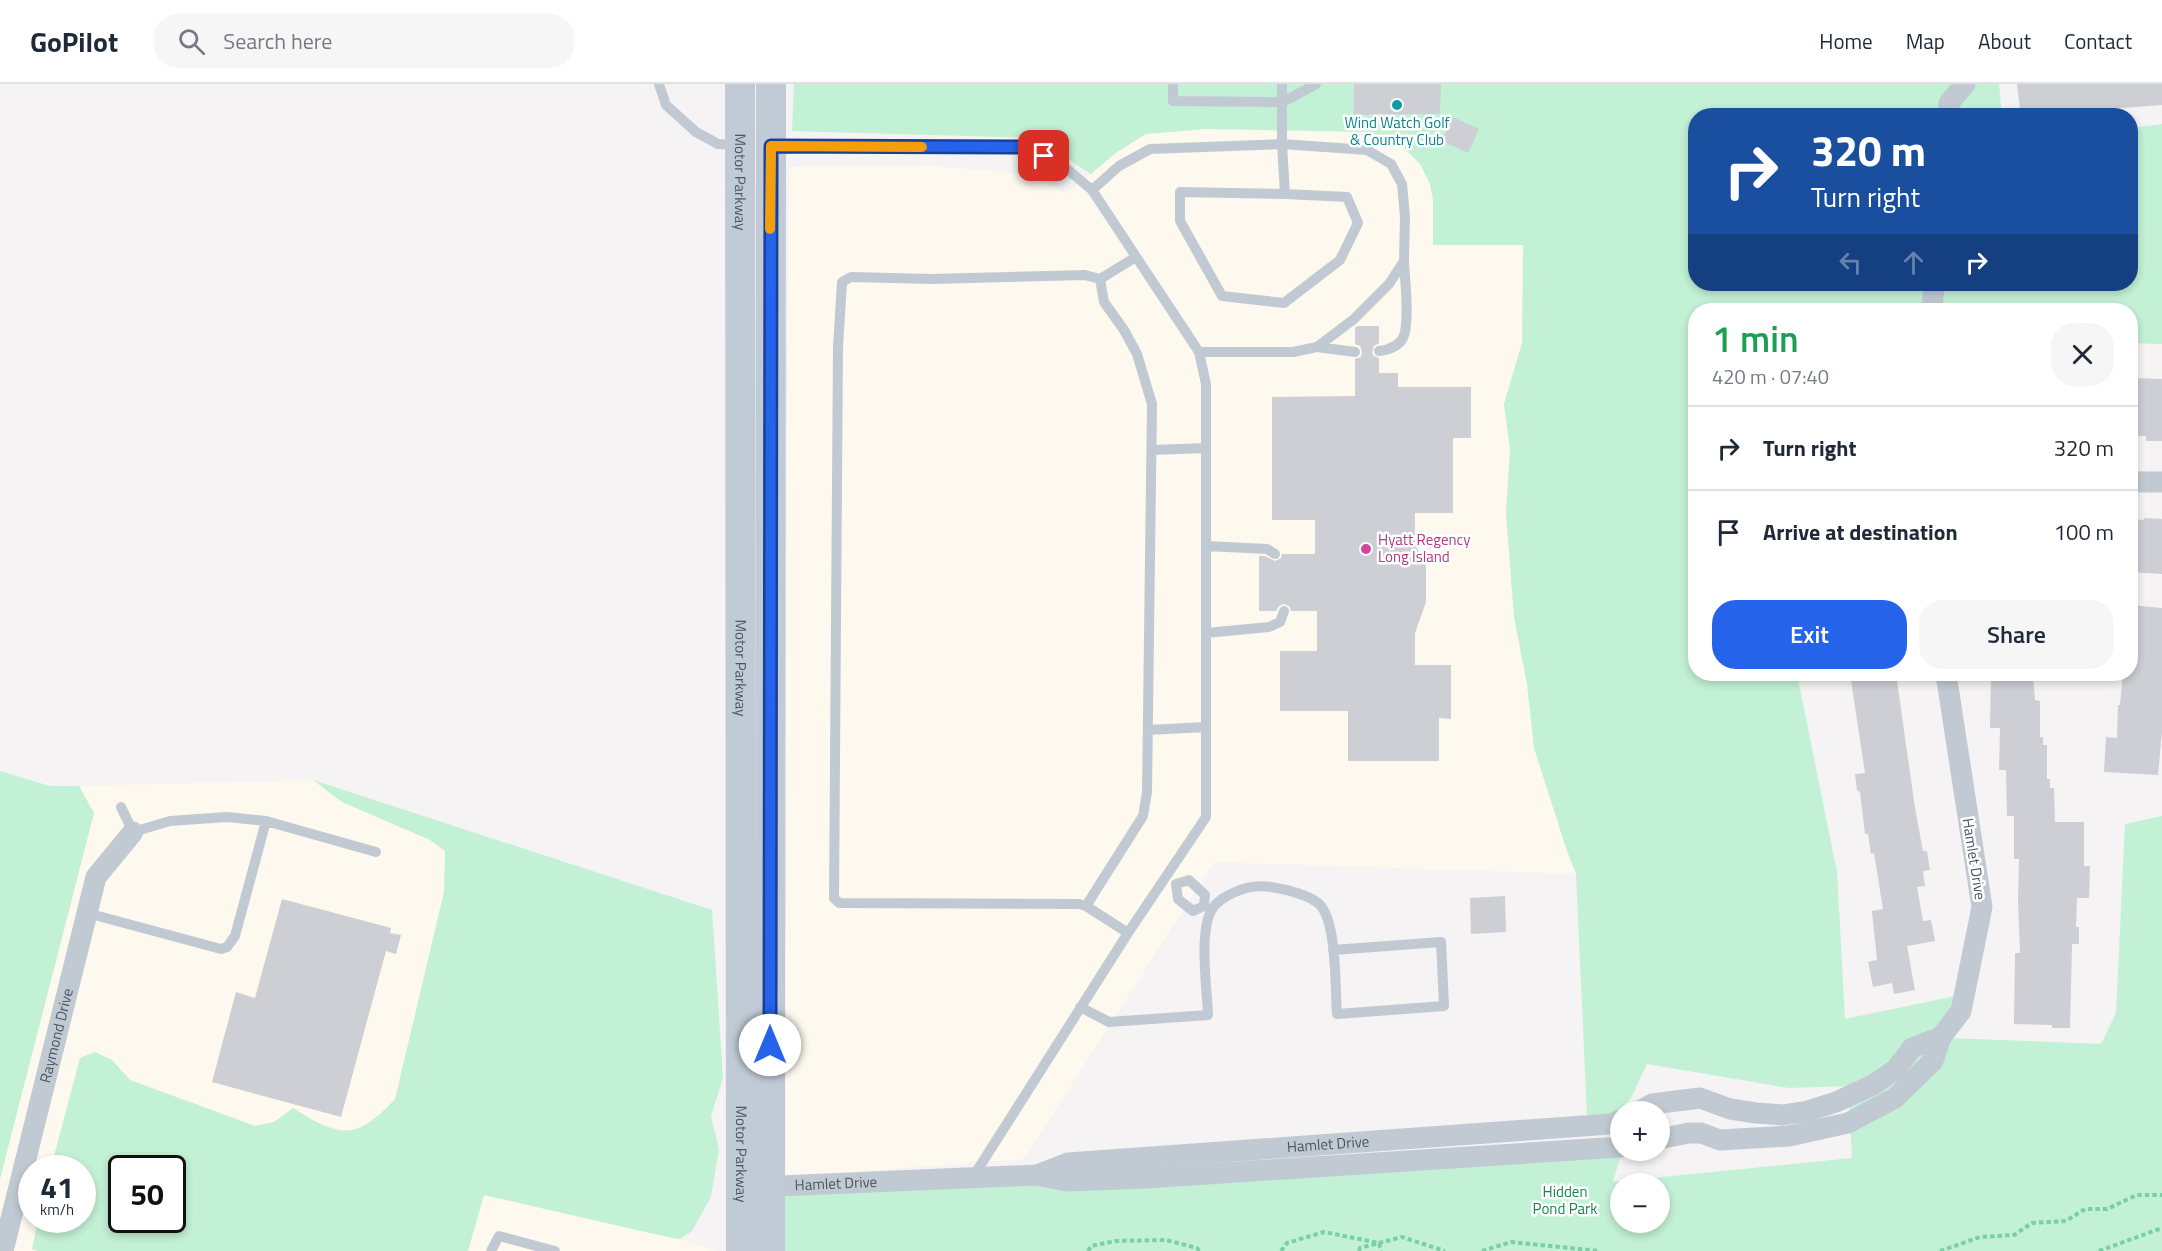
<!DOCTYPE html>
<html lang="en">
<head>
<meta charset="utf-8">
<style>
  body { margin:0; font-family:"Titillium Web",sans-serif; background:#f6f6f7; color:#1f2937; height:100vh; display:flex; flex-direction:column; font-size:22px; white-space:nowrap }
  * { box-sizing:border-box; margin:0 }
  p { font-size:20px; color:#747a83 }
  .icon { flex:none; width:33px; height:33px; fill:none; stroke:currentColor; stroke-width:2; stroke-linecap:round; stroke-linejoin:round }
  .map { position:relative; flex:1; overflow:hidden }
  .side { position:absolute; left:1688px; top:219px; width:450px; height:378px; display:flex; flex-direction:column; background:#fff; border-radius:24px; box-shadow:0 3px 9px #0003 }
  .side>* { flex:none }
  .top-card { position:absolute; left:1688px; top:24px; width:450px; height:183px; border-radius:24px; box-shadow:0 3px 9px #0003; background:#1a4fa0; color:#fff; overflow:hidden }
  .controls { position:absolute; left:1610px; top:1017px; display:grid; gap:12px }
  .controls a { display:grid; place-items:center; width:60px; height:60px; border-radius:50%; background:#fff; box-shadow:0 3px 9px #0003; font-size:30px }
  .speed { position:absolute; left:18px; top:1071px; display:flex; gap:12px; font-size:30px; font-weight:700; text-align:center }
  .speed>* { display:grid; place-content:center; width:78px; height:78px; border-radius:50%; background:#fff; box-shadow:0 3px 9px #0003; line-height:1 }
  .speed small { font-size:15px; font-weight:400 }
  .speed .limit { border:3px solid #111; border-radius:9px; background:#fff; color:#111 }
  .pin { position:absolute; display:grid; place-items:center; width:51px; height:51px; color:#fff; margin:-26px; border-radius:12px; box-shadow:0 3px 9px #0006 }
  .me { position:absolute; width:66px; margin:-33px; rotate:0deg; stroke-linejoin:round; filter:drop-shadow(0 0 4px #0008) }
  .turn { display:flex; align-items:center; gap:21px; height:126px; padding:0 24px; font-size:27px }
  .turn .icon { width:78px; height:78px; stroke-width:2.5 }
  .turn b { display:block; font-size:42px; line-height:51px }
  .lanes { display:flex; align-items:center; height:57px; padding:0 24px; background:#0003; justify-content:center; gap:30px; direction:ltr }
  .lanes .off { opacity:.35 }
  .round { display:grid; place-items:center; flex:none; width:63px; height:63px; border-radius:24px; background:#f6f6f7 }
  .summary { display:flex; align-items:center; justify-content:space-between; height:102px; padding:0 24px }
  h1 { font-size:36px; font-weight:600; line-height:45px; color:#1e9e55 }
  .primary-button { display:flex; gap:12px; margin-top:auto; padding:12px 24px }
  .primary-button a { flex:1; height:69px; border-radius:24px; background:#2563eb; color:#fff; font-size:24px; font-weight:600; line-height:69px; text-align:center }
  .primary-button a+a { background:#f6f6f7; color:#1f2937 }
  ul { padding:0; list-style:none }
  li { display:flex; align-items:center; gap:18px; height:84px; padding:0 24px; border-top:2px solid #e0e1e3 }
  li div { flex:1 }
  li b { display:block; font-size:22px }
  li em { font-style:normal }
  header { display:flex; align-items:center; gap:36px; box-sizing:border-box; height:84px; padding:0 30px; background:#fff; border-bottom:2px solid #e0e1e3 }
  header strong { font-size:28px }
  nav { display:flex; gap:33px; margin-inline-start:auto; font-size:21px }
  .search { width:420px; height:54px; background:#f6f6f7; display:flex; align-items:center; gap:15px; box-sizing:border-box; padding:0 21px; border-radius:24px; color:#747a83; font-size:22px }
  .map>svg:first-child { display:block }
  .commercial { fill:#fdf9ef }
  .green { fill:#c3f1d5; fill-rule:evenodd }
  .building { fill:#cdcfd5 }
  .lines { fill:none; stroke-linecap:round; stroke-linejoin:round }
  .path { stroke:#7ad0a6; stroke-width:4; stroke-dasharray:4.5 3; stroke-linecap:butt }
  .service { stroke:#c1cad2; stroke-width:10 }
  .minor { stroke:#c1cad2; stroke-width:21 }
  .secondary { stroke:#c1cbd6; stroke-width:30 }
  .route-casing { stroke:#184099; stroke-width:15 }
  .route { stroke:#2563eb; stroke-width:10 }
  .slow { stroke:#f59e0b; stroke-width:10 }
  .culture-dot { fill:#0f9aa8; stroke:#fff; stroke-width:2 }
  .hotel-dot { fill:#d1479c; stroke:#fff; stroke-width:2 }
  .labels { text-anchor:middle; stroke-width:5; stroke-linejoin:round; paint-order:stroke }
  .culture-label { font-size:15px; fill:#0d838f; stroke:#fff }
  .street-label { font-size:15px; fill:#4a5661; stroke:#fff }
  .hotel-label { font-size:15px; fill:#b23c85; stroke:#fff; text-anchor:start }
  .park-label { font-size:15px; fill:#17864f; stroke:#fff }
</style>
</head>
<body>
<header>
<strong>GoPilot</strong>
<div class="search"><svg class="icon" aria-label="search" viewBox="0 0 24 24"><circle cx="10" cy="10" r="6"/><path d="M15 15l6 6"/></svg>Search here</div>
<nav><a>Home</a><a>Map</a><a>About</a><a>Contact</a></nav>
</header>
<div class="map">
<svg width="2162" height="1167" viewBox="0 0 2162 1167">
  <rect width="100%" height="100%" fill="#f5f3f3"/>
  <!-- commercial -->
  <path class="commercial" d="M1206 45 1369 48 1396 56 1420 80 1430 100 1433 116V161H1524L1522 259 1504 320 1510 366 1506 429 1514 533 1527 600 1534 664 1566 764 1576 790 1214 778 1024 1075 783 1093 789 83 934 82 1032 91 1066 110 1117 68 1146 50Z
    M313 696 342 718 430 756 445 767 444 808 395 1015 379 1033 360 1045 342 1047 315 1038 293 1025 274 1038 255 1042 130 996 112 976 95 968 80 974 51 1084H32V1136H38L32 1167H0V1095L94 729 79 702Z
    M484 1111 680 1155 716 1167H468Z"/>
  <!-- green -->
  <path class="green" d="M794 0H1999L2002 31 1695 32V200H2130V44L2162 40V260L2130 259V226H1695V590H1797L1837 788 1845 935 1970 909 1948 954 2101 960 2116 929 2125 740 2162 732V1167H770V1103L1622 1067 1613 1098 1852 1074 1848 1002 1789 1004 1647 980 1631 1014 1601 1046 1591 1037 1587 1031 1576 790 1566 764 1534 664 1527 600 1514 533 1506 429 1510 366 1504 320 1522 259 1523 161H1433V116L1430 100 1420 80 1396 56 1369 48 1206 45 1146 50 1117 68 1091 90 1036 54 792 47ZM1620 1100H1659V1138H1620Z
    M0 687 50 702H79L94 729 0 1095Z
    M313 696 712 826 723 994 711 1032 719 1065 711 1113 692 1147 680 1155 667 1153 484 1111 468 1167H38L32 1165 38 1136H82V1084H51L80 974 95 968 112 976 130 996 255 1042 274 1038 293 1024C340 1054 356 1057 395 1015L444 808 445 767 430 756 342 718ZM172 1084V1136H122V1084Z"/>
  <!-- building -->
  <path class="building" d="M1354 0H1441L1440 30 1354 31Z
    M2017 0H2162V21L2109 25 2110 32H2021Z
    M1453 33 1479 45 1468 69 1442 57Z
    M1357 242H1379V259L1374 262 1372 269 1374 272 1379 274V289H1398V303H1471V354H1453V429H1415V460L1426 482V518L1415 549V581H1451V635L1439 634V677H1348V627H1280V567H1317V527H1291L1289 522 1283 520 1279 522 1276 527H1259V472H1265L1275 477 1281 474 1282 470H1315V436H1272V313L1355 312V275L1361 273 1362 268 1360 262 1355 260V244Z
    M2132 294 2162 295V357H2146V352H2131Z
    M2144 434 2162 435V490L2130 488V435L2144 436Z
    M2130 521 2162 524V648L2158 691 2104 688 2106 653 2117 654 2118 621H2120L2123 590H2130Z
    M1850 590H1896L1915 724 1923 767H1927L1930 786 1923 787 1925 802 1917 803 1923 837 1931 836 1935 857 1907 862 1915 906 1894 910 1892 899 1873 903 1868 878 1877 876 1872 827 1883 825 1874 769 1871 770 1868 750H1865L1860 708 1857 706 1855 690 1865 689Z
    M1991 590H2033L2035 616 2040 617V653H2043V661H2047V695H2050V704H2054L2055 738H2084V782H2090L2089 814H2077L2076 843H2079V860H2072L2070 944H2052V941L2014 940 2015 869H2020L2018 817 2019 775H2014V732H2007L2006 686H1999L2000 644H1990Z
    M1505 812 1506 848 1471 850 1470 814Z
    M282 815 391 844 390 849 401 851 396 870 386 867 341 1033 212 998 236 908 255 914Z"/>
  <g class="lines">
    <!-- path -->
    <path class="path" d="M1088 1167 1091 1162 1115 1157 1166 1156 1197 1164 1199 1167
      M1281 1167 1287 1159 1324 1148 1379 1159 1381 1167
      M1359 1167 1360 1164 1402 1153 1445 1167
      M1482 1167 1511 1158 1599 1167
      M1940 1167 1980 1153 2014 1151 2032 1139 2066 1137 2085 1125H2107L2137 1111H2162
      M2099 1167 2162 1144"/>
    <!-- service -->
    <path class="service" d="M659 0 666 21 696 48 718 60 739 61
      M1173 0V17L1283 18 1316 0
      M773 62 1027 63 1061 80 1092 106 1199 268 1206 300V733L1128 849 973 1093
      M1092 106 1119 82 1150 65 1282 60 1285 110 1180 108V137L1222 212 1284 219 1340 176 1358 139 1347 113 1285 110
      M1317 263 1355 268
      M1379 267C1388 266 1398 263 1403 254 1410 240 1405 195 1404 178
      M1199 268H1293L1317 263 1354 235 1389 200 1404 177 1405 132 1402 100 1391 80 1367 66 1282 60V0
      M1152 366 1206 364
      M1206 462 1267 465 1275 470
      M1206 549 1269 543 1280 538 1284 527
      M1148 646 1206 643
      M121 723 133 748 170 737 227 733 266 737
      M1189 796 1205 811 1204 822 1193 827 1178 815 1176 800Z
      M1086 822 1143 732 1147 708 1152 320 1137 270 1124 246 1104 218 1100 195
      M87 829 221 865 227 863 235 852 266 737 376 768
      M1128 849 1086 822 1079 820 839 819 834 814 838 263 842 198 851 193 932 195 1085 191 1100 195 1136 173
      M1080 923 1109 938 1208 931C1207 905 1199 850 1211 827 1216 817 1226 812 1235 808 1246 803 1259 801 1271 803 1284 805 1312 811 1321 822 1337 842 1335 904 1337 930L1444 922 1441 858 1333 866
      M491 1167 499 1152 555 1167"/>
    <!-- minor -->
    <g class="minor">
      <path d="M1948 32 1949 19 1965 0"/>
      <path d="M1932 226 1934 200"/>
      <path d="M2130 398H2162"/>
      <path d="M1638 1028 1652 1020 1700 1014 1730 1025 1756 1029 1783 1031 1808 1027 1836 1018 1873 1001 1896 985 1912 964 1941 953"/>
      <path d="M1659 1055 1689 1049H1701L1720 1056 1789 1052 1848 1039 1895 1014 1933 977 1941 953 1961 927 1982 823 1946 590"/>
      <path id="s1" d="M1037 1091 1068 1079 1611 1040 1620 1036"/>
      <path id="s2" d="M756 1103 1037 1091 1067 1097 1146 1094 1620 1063"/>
      <path id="s3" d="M3 1167 96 793 133 748"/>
    </g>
    <!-- secondary -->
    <g class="secondary">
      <path id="s4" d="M740 0 741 1167"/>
      <path d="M770 1167 771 0"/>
    </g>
  </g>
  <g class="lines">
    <defs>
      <path id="route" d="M770 961 771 62 1027 63 1044 72"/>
    </defs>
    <!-- route casing -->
    <use href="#route" class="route-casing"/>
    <!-- route -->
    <use href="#route" class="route"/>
    <!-- slow -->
    <path class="slow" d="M770 145 771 62 922 63"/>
  </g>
  <!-- markers -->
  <circle class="culture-dot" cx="1397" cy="21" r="6"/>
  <circle class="hotel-dot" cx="1366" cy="465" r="6"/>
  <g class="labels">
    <!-- culture labels -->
    <g class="culture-label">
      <text x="1397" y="44">Wind Watch Golf<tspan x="1397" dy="17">&amp; Country Club</tspan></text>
    </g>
    <!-- street labels -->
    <g class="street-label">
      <text dy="5" stroke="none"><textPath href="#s4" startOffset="98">Motor Parkway</textPath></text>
      <text dy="5" stroke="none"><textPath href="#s4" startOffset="584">Motor Parkway</textPath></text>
      <text transform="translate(1974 775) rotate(81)" y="5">Hamlet Drive</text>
      <text dy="5" stroke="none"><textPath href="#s3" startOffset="222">Raymond Drive</textPath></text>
      <text dy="5" stroke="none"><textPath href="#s1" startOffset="294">Hamlet Drive</textPath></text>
      <text dy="5" stroke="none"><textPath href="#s4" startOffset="1070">Motor Parkway</textPath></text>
      <text dy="5" stroke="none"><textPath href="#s2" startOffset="80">Hamlet Drive</textPath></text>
    </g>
    <!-- hotel labels -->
    <g class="hotel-label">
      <text x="1378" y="461">Hyatt Regency<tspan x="1378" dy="17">Long Island</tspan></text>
    </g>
    <!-- park labels -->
    <g class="park-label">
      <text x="1565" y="1113">Hidden<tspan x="1565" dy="17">Pond Park</tspan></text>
    </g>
  </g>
</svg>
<div class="controls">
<a>+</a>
<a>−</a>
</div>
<div class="speed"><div>41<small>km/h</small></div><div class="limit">50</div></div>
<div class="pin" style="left:1044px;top:72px;background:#d93025"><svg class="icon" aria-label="arrive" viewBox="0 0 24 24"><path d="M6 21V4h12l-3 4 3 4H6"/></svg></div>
<svg class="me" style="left:770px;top:961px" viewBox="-20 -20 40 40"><circle r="19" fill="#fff"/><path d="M0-13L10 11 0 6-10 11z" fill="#2563eb"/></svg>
<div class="top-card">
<div class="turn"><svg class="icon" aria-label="right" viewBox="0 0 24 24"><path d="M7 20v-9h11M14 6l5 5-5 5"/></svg><div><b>320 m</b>Turn right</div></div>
<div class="lanes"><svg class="icon off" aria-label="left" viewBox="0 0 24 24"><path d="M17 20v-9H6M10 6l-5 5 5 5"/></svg><svg class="icon off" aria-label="ahead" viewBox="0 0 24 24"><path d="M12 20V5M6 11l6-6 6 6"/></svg><svg class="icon" aria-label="right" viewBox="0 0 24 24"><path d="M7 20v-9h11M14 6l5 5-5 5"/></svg></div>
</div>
<section class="side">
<div class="summary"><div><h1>1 min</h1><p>420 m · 07:40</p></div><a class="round"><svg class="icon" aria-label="close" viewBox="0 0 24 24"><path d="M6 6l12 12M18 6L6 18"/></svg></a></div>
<ul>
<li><svg class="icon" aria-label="right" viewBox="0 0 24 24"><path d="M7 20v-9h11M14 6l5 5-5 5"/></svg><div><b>Turn right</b></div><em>320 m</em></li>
<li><svg class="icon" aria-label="arrive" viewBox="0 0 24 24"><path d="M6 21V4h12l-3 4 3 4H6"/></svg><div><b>Arrive at destination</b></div><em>100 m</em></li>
</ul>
<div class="primary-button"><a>Exit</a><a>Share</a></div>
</section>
</div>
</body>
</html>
